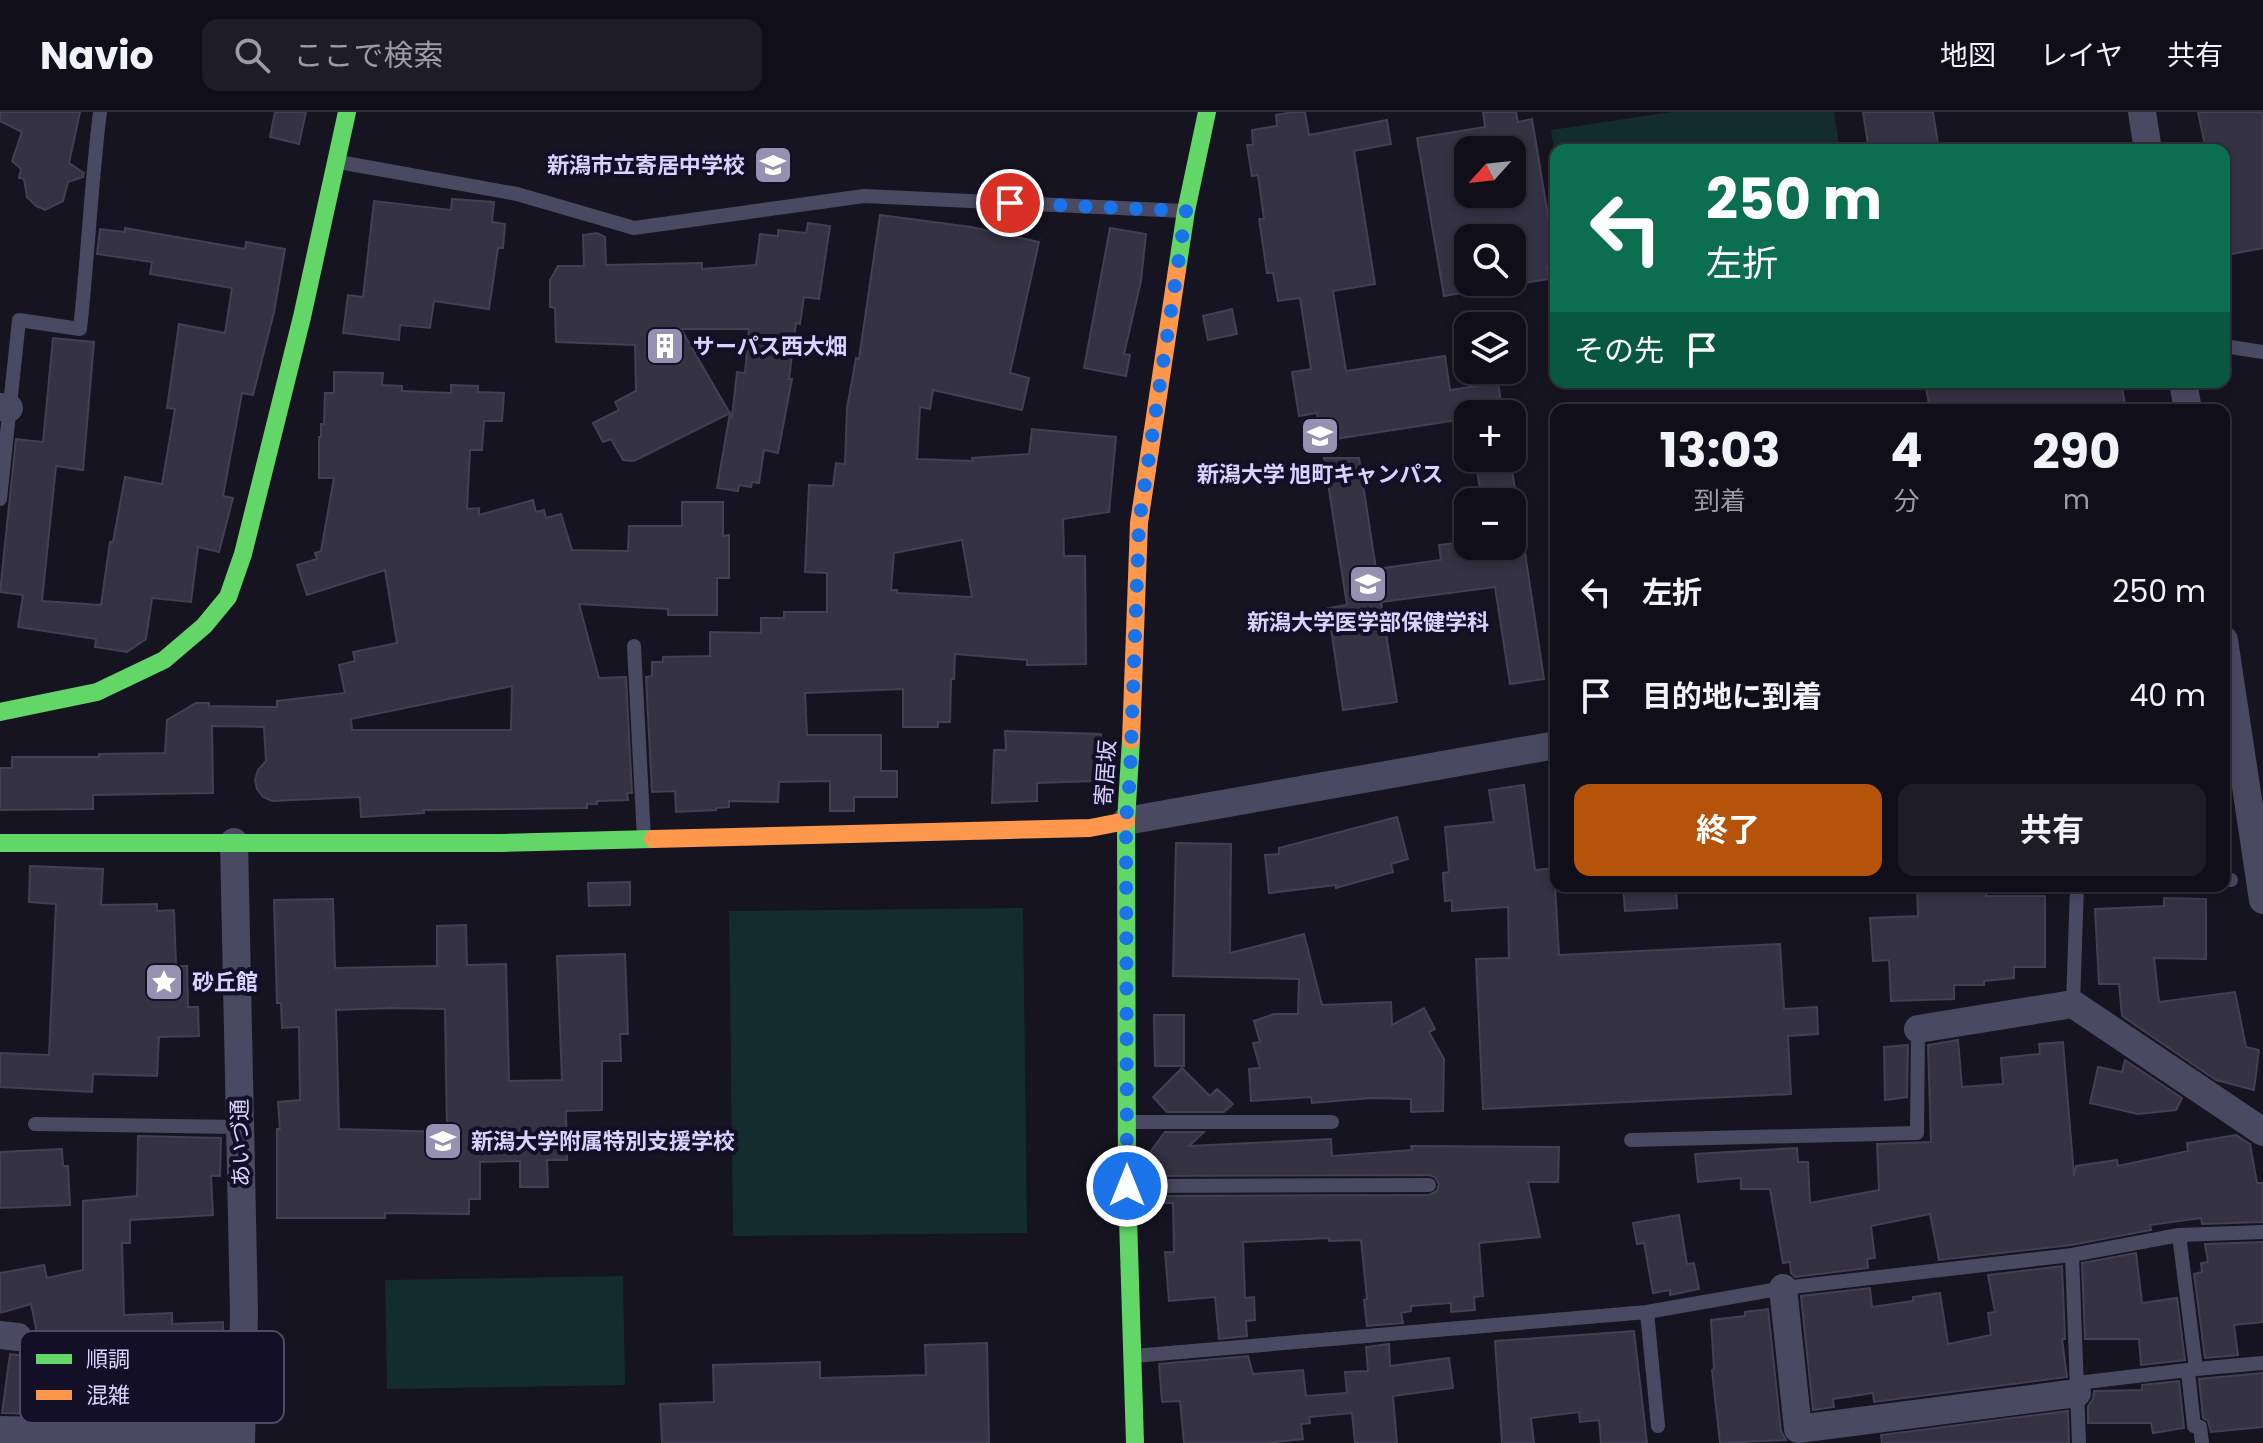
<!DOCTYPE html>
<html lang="ja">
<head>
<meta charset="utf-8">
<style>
  body { margin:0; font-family:Poppins,"Noto Sans JP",sans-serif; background:#1e1d26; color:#f1f3f6; height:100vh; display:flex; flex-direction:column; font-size:30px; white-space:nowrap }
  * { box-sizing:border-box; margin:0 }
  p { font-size:26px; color:#9c9ca2 }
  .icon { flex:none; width:44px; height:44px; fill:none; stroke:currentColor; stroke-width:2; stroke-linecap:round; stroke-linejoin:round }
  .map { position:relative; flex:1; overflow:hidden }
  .drawer { position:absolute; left:1550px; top:292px; width:680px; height:488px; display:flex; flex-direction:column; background:#100f19; border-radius:16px; box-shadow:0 4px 12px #0003,0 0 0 2px #302f38 }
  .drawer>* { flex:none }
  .banner { position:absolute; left:1550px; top:32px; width:680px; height:244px; border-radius:16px; box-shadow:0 4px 12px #0003,0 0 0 2px #302f38; background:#0b6e4f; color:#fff; overflow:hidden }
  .needle { width:52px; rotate:243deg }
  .fabs { position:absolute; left:1454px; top:24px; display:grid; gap:16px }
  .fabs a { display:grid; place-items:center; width:72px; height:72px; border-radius:16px; background:#100f19; box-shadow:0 4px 12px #0003,0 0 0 2px #302f38; font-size:40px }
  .pin { position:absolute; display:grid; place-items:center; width:68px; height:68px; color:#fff; margin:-34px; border:4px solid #fff; border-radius:50%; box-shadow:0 2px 8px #0007 }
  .me { position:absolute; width:88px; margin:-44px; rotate:0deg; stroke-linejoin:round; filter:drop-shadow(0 0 6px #0008) }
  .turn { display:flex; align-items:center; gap:28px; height:168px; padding:0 24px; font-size:36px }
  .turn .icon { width:104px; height:104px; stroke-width:2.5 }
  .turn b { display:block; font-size:56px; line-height:68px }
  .then { display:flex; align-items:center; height:76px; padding:0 24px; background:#0003; gap:16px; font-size:30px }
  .eta { display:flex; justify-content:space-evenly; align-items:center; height:136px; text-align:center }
  .eta b { font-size:48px; font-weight:700; line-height:56px }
  .button { display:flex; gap:16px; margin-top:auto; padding:16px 24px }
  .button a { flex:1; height:92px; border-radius:16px; background:#b45309; color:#fff; font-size:32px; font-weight:700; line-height:92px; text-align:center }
  .button a+a { background:#1e1d26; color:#f1f3f6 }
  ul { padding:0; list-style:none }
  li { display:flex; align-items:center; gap:24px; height:104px; padding:0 24px }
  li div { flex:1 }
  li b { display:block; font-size:30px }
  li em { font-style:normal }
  header { display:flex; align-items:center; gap:48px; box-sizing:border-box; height:112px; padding:0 40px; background:#100f19; border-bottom:2px solid #302f38 }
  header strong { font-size:38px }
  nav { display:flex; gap:44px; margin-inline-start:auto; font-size:28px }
  .search { width:560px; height:72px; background:#1e1d26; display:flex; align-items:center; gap:20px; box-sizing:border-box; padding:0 28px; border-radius:16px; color:#9c9ca2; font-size:30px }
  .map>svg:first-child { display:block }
  .green { fill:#132c2d }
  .building { fill:#343243; stroke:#433f54; stroke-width:2; fill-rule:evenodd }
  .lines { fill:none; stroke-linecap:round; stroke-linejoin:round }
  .lane { stroke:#4a4962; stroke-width:14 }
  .street { stroke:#4a4962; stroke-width:28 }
  .fast { stroke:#63d668; stroke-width:18 }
  .slow { stroke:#ff974d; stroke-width:18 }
  .route { stroke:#1a73e8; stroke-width:14; stroke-dasharray:0 25.2 }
  .labels { text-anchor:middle; stroke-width:8; stroke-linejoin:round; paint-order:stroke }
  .poi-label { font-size:22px; font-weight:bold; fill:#d9d4ff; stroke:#130f26; text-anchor:start }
  .street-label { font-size:22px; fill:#d9d4ff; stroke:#130f26 }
  .key { fill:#130f26; stroke:#4e4a67; stroke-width:2 }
  .key-label { font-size:22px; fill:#d9d4ff }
</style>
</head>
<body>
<header>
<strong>Navio</strong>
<div class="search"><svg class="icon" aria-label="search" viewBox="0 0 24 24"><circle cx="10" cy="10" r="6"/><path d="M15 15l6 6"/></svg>ここで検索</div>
<nav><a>地図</a><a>レイヤ</a><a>共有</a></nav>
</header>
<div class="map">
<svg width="2263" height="1331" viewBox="0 0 2263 1331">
  <rect width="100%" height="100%" fill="#161421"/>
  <!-- green -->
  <path class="green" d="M1671 0H1834L1840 38H1556V52L1551 18Z
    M1023 796 1027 1121 733 1124 729 799Z
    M623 1164 625 1273 387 1277 385 1168Z"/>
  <!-- building -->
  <path class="building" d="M0 0H80L69 51 84 61 83 65 68 70 63 89 45 98 36 94 27 85 24 67 19 66 21 57 12 49 22 20 0 9Z
    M275 0H306L299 32 270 25Z
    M1293 0H1305L1309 23 1387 8 1391 32 1354 39 1375 172 1333 179 1346 259 1445 244 1450 278 1498 271 1503 302H1457L1458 308 1322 329 1317 301 1299 304 1292 260 1311 257 1300 186 1278 189 1273 161H1267L1259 107H1264L1258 63 1252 64 1247 33H1253L1252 18 1277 14 1276 3Z
    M1483 0H1516L1518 10 1532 7 1556 152 1547 154 1549 167 1512 173V126H1468V180L1444 184 1417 26 1485 15ZM1468 38H1512V82H1468Z
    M1863 0H1933L1939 38H1869Z
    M2198 0H2263V136L2227 143 2224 126V38H2206Z
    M452 87 494 90 492 110 505 112 503 136H498L489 197 434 189 430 216 400 213 399 228 343 221 348 183 363 185 374 89 451 98Z
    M880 103 971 115 1039 130 1010 261 1029 266 1022 298 933 278 930 297 920 295 917 347 973 349 972 346 1029 342 1032 317 1116 325 1109 400 1063 407 1064 444H1085L1086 552 1027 553V548L955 542 954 567H951L950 610H938V615H903V577L805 581 807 623H881V659H897V685H854V699H830V669L779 670 778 690 729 689V695L716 696V698L676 700 675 679 652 680 646 565 652 564V550H663V545L710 544V520L761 521V506H784V500H827V461L805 460 809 373 833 374 836 351 845 352 847 296 856 246 859 247ZM962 428 972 485 897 481V478H891L894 441Z
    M808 111 830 114 819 187 804 185 800 212 796 211 789 267H792L778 341 764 338 759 371 752 370 751 375 739 373 738 379 717 376 730 301 634 349 623 348 611 327 603 330 593 311 619 298 615 290 636 279 635 233 556 230 555 196 550 195V168L558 154H584L583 123 597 121 605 125 606 153 702 151V157L756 153 760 122 778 124V118L806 121ZM681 217H749L745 261 737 260 732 305Z
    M125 116 245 137 246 130 285 137 274 200 253 283 242 281 223 384 233 386 219 440 198 435 191 490 152 486 146 527 127 540 95 535 96 527 18 515 23 483 0 480 16 327 43 330 53 226 94 230 83 358 56 354 42 489 101 493 110 430H113L125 365 162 372 175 297 167 296 179 212 225 221 232 176 150 162 152 150 97 142 100 117 125 120Z
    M1110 116 1146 122 1141 169 1124 242 1130 243 1126 264 1084 256Z
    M1232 197 1237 222 1208 228 1203 204Z
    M334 260 383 261 382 273 402 274V279L451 281V273L478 274V280L504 281 502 309H484L482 338H470L467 397 479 396V403L533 388 536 400 544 398 546 406 561 402 572 438 628 439 629 414H682V390H723V424L729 423V466H717V503H668V497L579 492 599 566 626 565 632 681H627L628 688 597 689V692H587V696L424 698V701L361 705 360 685 272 689 263 685 257 677 255 668 258 658 266 649 264 615 212 614 213 681 93 683V697L0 698V656H12V645H99V642L165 641 167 608 196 591H209V594L277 595V589L345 581 339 553 355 549 353 540 397 531 385 458 307 483 297 453 317 447 315 441 321 439 334 366H319V325H321V312H324L325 281H334ZM512 574 511 618H352L351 607Z
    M1925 270H2121L2126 298H1930Z
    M1324 346H1359L1376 457 1441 448 1439 433 1463 430 1464 434H1524L1544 567 1510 572 1495 475 1381 490 1397 590 1343 598 1328 496 1347 493Z
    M1475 346H1510L1517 390H1482Z
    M1005 619 1101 622 1102 660H1094V669L1037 671V689L992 691 994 638H1006Z
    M1524 673 1535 758 1554 756 1559 843 1780 832 1784 897 1817 895 1818 922 1788 924 1791 982 1483 997 1476 847 1509 846 1508 795 1452 799V788L1445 789 1443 761 1449 760 1445 715 1494 710 1489 678Z
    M1397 705 1408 747 1391 752 1393 760 1336 776V773L1269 781 1265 743 1279 742V736Z
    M1176 731 1231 732 1230 841 1304 822 1322 893 1391 890 1392 913 1424 896 1435 917 1429 920 1444 947 1443 999 1411 1000V987L1372 986 1312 991 1311 985 1251 989 1249 957 1260 956 1253 931 1260 930 1254 909 1274 902H1298L1299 867 1173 864Z
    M30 754 103 757 101 793 157 792V799L174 798 176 854H187L188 895H198L199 924 159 925 157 964 93 962 92 980 0 975V941L49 943 56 792 29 790Z
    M630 770V793L589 794 588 771Z
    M1623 774H1676L1677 796 1625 799Z
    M1917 774H1986V784H2045V855H2014V866L1984 869V873H1954V887L1891 889 1889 848 1873 849 1870 806 1918 804Z
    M2164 786 2206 787V847L2154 846 2159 890 2235 880 2246 935 2259 938 2254 978 2216 968 2122 904 2119 872H2099L2095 797 2164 794Z
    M333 787 335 856 437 854V814L466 813 467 853 506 852 509 969 562 968 557 844 625 842 628 922H620L621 949H602V998L566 999 567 1048H547L548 1075H520V1049L480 1050V1087H469V1102L385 1101V1106H277V1017H280L278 990 300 988 299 915 282 916 281 891H277L274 788ZM392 896 445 897 447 1020 339 1017 336 898Z
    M1154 903H1184V954H1155Z
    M1958 928 1962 975 2003 972 2001 946 2040 942 2039 932 2063 930 2074 1064 2076 1054 2117 1048 2118 1054 2188 1039 2187 1031 2236 1023 2250 1032 2257 1071H2263V1110L2202 1112 2201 1106 2150 1113 2151 1118 2071 1133 1939 1148 1930 1102 1871 1114 1875 1146 1867 1147 1868 1156 1795 1165 1791 1161 1790 1150 1783 1151 1770 1077H1741V1066L1698 1070 1695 1042 1797 1036 1798 1050H1808L1810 1091 1879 1078 1877 1032 1931 1030 1928 933Z
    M1908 933 1907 985 1885 988 1884 935Z
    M2125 948 2182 986 2176 998 2138 1002 2090 991 2098 955 2122 960Z
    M1182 956 1210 984 1217 977 1233 992 1224 1000H1167L1153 985Z
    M1165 1020H1204L1189 1034 1331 1027 1332 1044 1412 1038 1411 1034 1559 1035 1558 1070H1528L1540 1125 1479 1131 1483 1184 1474 1185 1475 1198 1451 1200V1191L1411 1194V1199L1401 1201 1403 1211 1367 1214 1364 1188 1367 1187 1361 1128 1329 1129V1126L1243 1130 1245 1186 1254 1185 1255 1208 1246 1209 1247 1224 1219 1227 1215 1185 1169 1189 1165 1140H1174L1173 1091H1154V1084L1429 1083 1437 1079 1439 1072 1435 1065 1429 1063 1152 1064 1151 1039Z
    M138 1024 221 1026 220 1064H211L213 1103 130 1108V1131H122L124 1203 172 1201V1212L223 1210 224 1243 199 1244 202 1291 221 1290 222 1307 156 1305V1303L105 1304 104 1300 84 1303 2 1301 10 1242 42 1246 31 1192 0 1201V1161L44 1153 47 1166 83 1158V1089L137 1084Z
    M62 1037 63 1054H68L70 1093 0 1096V1040Z
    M1679 1103 1687 1152 1694 1151 1699 1177 1670 1183V1178L1653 1181 1644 1131 1637 1132 1633 1111Z
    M2263 1130V1210L2234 1213 2238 1243 2205 1246 2194 1162 2202 1160 2201 1151 2208 1150 2205 1132Z
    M2136 1141 2142 1191 2177 1186 2185 1248 2141 1253 2139 1227H2085L2082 1151Z
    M2062 1154 2065 1227H2062L2067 1265 1874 1290 1873 1281 1833 1287 1834 1295 1813 1298 1801 1184 1870 1176 1872 1195 1913 1189V1185L1940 1181 1948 1232 1991 1223 1988 1201 1995 1200 1988 1163Z
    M1768 1197 1781 1319 1786 1328 1720 1331 1712 1258 1714 1257 1711 1208 1745 1204V1200Z
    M1634 1219 1647 1331H1601L1599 1308 1580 1310 1579 1300 1531 1306 1534 1331H1502L1495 1229Z
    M987 1231 989 1331H662L660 1292 714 1290 713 1253 820 1250V1266L926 1263 925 1233Z
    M1389 1232 1390 1254 1449 1246 1453 1276 1393 1284 1397 1331H1355L1352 1301 1309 1305 1310 1311 1301 1312 1303 1327 1266 1331H1184L1180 1289 1162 1290 1159 1252 1248 1244 1253 1262 1303 1258 1306 1284 1347 1281 1345 1260 1368 1259 1366 1235Z
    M2263 1261V1315L2211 1320 2208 1309 2203 1306 2199 1267Z
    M2179 1269 2184 1316 2153 1321 2151 1311H2088V1294L2093 1287 2094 1279 2142 1278V1273Z
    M2068 1299 2069 1331H1882L1881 1323Z"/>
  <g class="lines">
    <!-- lane -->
    <path class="lane" d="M339 50 517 82 634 116 864 84 1184 99
      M2224 234 2263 240
      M0 387 19 208 80 217C88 144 91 72 100 0
      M634 534 644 727
      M2224 768H2231
      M2073 892 2077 774
      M1128 1010H1332
      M35 1012 240 1015
      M1631 1028 1917 1021 1918 917
      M1131 1074 1429 1073
      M2072 1143 2079 1331
      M1647 1200 1658 1314
      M1134 1244 1647 1200 1783 1176 2072 1143 2179 1123 2263 1120
      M2196 1257 2263 1251
      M2188 1260 2194 1314 2200 1315 2202 1331
      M2077 1271 2196 1257 2179 1123"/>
    <!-- street -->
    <path class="street" d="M2142 0 2148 38
      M2183 270 2188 298
      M0 295 9 296
      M2224 528 2263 788
      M1126 709 1556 633
      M234 730 244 1200 241 1331
      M1918 917 2073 892 2263 1020
      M1783 1176 1798 1317 2077 1281
      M0 1223 18 1225
      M0 1318 241 1324"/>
    <!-- fast -->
    <path class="fast" d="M1177 158 1186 99 1207 0
      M0 600 97 580 164 548 204 514 228 485 243 442 302 205 347 0
      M1131 628 1126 709 1127 1074 1135 1331
      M0 731H500L653 727"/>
    <!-- slow -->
    <path class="slow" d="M1131 628 1139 411 1177 158
      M653 727 1090 716 1126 709"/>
  </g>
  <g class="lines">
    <!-- route -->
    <path class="route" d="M1010 91 1186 99 1139 411 1130 665 1126 709 1127 1074"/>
  </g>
  <!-- icons -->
  <defs>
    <symbol id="school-square" viewBox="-11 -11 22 22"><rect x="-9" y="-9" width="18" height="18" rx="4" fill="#9591b1" stroke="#130f26"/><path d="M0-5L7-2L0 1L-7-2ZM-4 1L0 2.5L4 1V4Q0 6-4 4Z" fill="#fff"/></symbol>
    <symbol id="building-square" viewBox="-11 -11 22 22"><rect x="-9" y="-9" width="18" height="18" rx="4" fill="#9591b1" stroke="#130f26"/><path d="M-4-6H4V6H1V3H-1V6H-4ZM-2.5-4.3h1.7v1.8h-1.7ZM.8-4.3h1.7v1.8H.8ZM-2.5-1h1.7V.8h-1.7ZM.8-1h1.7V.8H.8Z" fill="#fff"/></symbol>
    <symbol id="university-square" viewBox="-11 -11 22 22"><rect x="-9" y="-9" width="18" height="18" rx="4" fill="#9591b1" stroke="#130f26"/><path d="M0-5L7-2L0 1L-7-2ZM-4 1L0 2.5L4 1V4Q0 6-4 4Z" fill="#fff"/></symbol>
    <symbol id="sight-square" viewBox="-11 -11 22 22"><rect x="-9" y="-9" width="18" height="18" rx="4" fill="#9591b1" stroke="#130f26"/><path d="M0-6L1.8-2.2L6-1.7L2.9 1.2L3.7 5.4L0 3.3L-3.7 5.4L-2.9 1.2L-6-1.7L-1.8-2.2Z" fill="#fff"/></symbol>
  </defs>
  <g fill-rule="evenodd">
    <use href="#school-square" x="751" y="31" width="44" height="44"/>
    <use href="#building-square" x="643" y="212" width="44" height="44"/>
    <use href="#university-square" x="1298" y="302" width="44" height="44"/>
    <use href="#university-square" x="1346" y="450" width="44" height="44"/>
    <use href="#sight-square" x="142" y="848" width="44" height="44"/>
    <use href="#school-square" x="421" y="1007" width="44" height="44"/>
  </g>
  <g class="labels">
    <!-- poi labels -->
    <g class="poi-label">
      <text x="745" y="61" text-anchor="end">新潟市立寄居中学校</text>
      <text x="693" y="242">サーパス西大畑</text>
      <text x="1320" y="370" text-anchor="middle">新潟大学 旭町キャンパス</text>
      <text x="1368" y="518" text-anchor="middle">新潟大学医学部保健学科</text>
      <text x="192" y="878">砂丘館</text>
      <text x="471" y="1037">新潟大学附属特別支援学校</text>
    </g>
    <!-- street labels -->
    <g class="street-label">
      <text transform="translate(1105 661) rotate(-86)" y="8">寄居坂</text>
      <text transform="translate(240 1031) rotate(-91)" y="8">あいづ通</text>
    </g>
  </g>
  <!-- legend -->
  <rect x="20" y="1219" width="264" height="92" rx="12" class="key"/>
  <rect x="36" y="1242" width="36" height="10" fill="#63d668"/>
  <rect x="36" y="1278" width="36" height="10" fill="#ff974d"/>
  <g class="key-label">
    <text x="86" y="1255">順調</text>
    <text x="86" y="1291">混雑</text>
  </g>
</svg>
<div class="fabs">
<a><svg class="needle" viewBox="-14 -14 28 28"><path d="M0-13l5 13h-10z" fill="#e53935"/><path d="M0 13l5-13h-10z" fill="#9c9ca2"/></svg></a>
<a><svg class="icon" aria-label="search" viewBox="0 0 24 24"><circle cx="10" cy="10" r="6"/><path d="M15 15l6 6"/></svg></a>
<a><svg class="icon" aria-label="layers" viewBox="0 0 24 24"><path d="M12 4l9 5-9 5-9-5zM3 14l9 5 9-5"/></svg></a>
<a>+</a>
<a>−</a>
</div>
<div class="pin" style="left:1010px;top:91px;background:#d93025"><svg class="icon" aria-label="arrive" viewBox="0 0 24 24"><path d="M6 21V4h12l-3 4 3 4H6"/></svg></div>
<svg class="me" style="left:1127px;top:1074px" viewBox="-20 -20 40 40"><circle r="17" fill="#1a73e8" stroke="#fff" stroke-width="3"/><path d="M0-11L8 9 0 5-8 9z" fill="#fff"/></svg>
<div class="banner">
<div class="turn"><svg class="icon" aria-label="left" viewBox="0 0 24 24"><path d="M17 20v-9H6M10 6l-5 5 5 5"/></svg><div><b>250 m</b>左折</div></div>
<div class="then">その先<svg class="icon" aria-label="arrive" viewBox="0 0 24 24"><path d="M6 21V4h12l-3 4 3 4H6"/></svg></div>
</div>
<section class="drawer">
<div class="eta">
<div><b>13:03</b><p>到着</p></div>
<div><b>4</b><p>分</p></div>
<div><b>290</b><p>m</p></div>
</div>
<ul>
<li><svg class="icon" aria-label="left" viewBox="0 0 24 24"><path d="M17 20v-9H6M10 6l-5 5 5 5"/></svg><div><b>左折</b></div><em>250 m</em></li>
<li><svg class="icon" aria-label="arrive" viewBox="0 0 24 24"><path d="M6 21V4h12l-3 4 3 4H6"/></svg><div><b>目的地に到着</b></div><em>40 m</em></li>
</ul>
<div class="button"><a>終了</a><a>共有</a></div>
</section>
</div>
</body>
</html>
